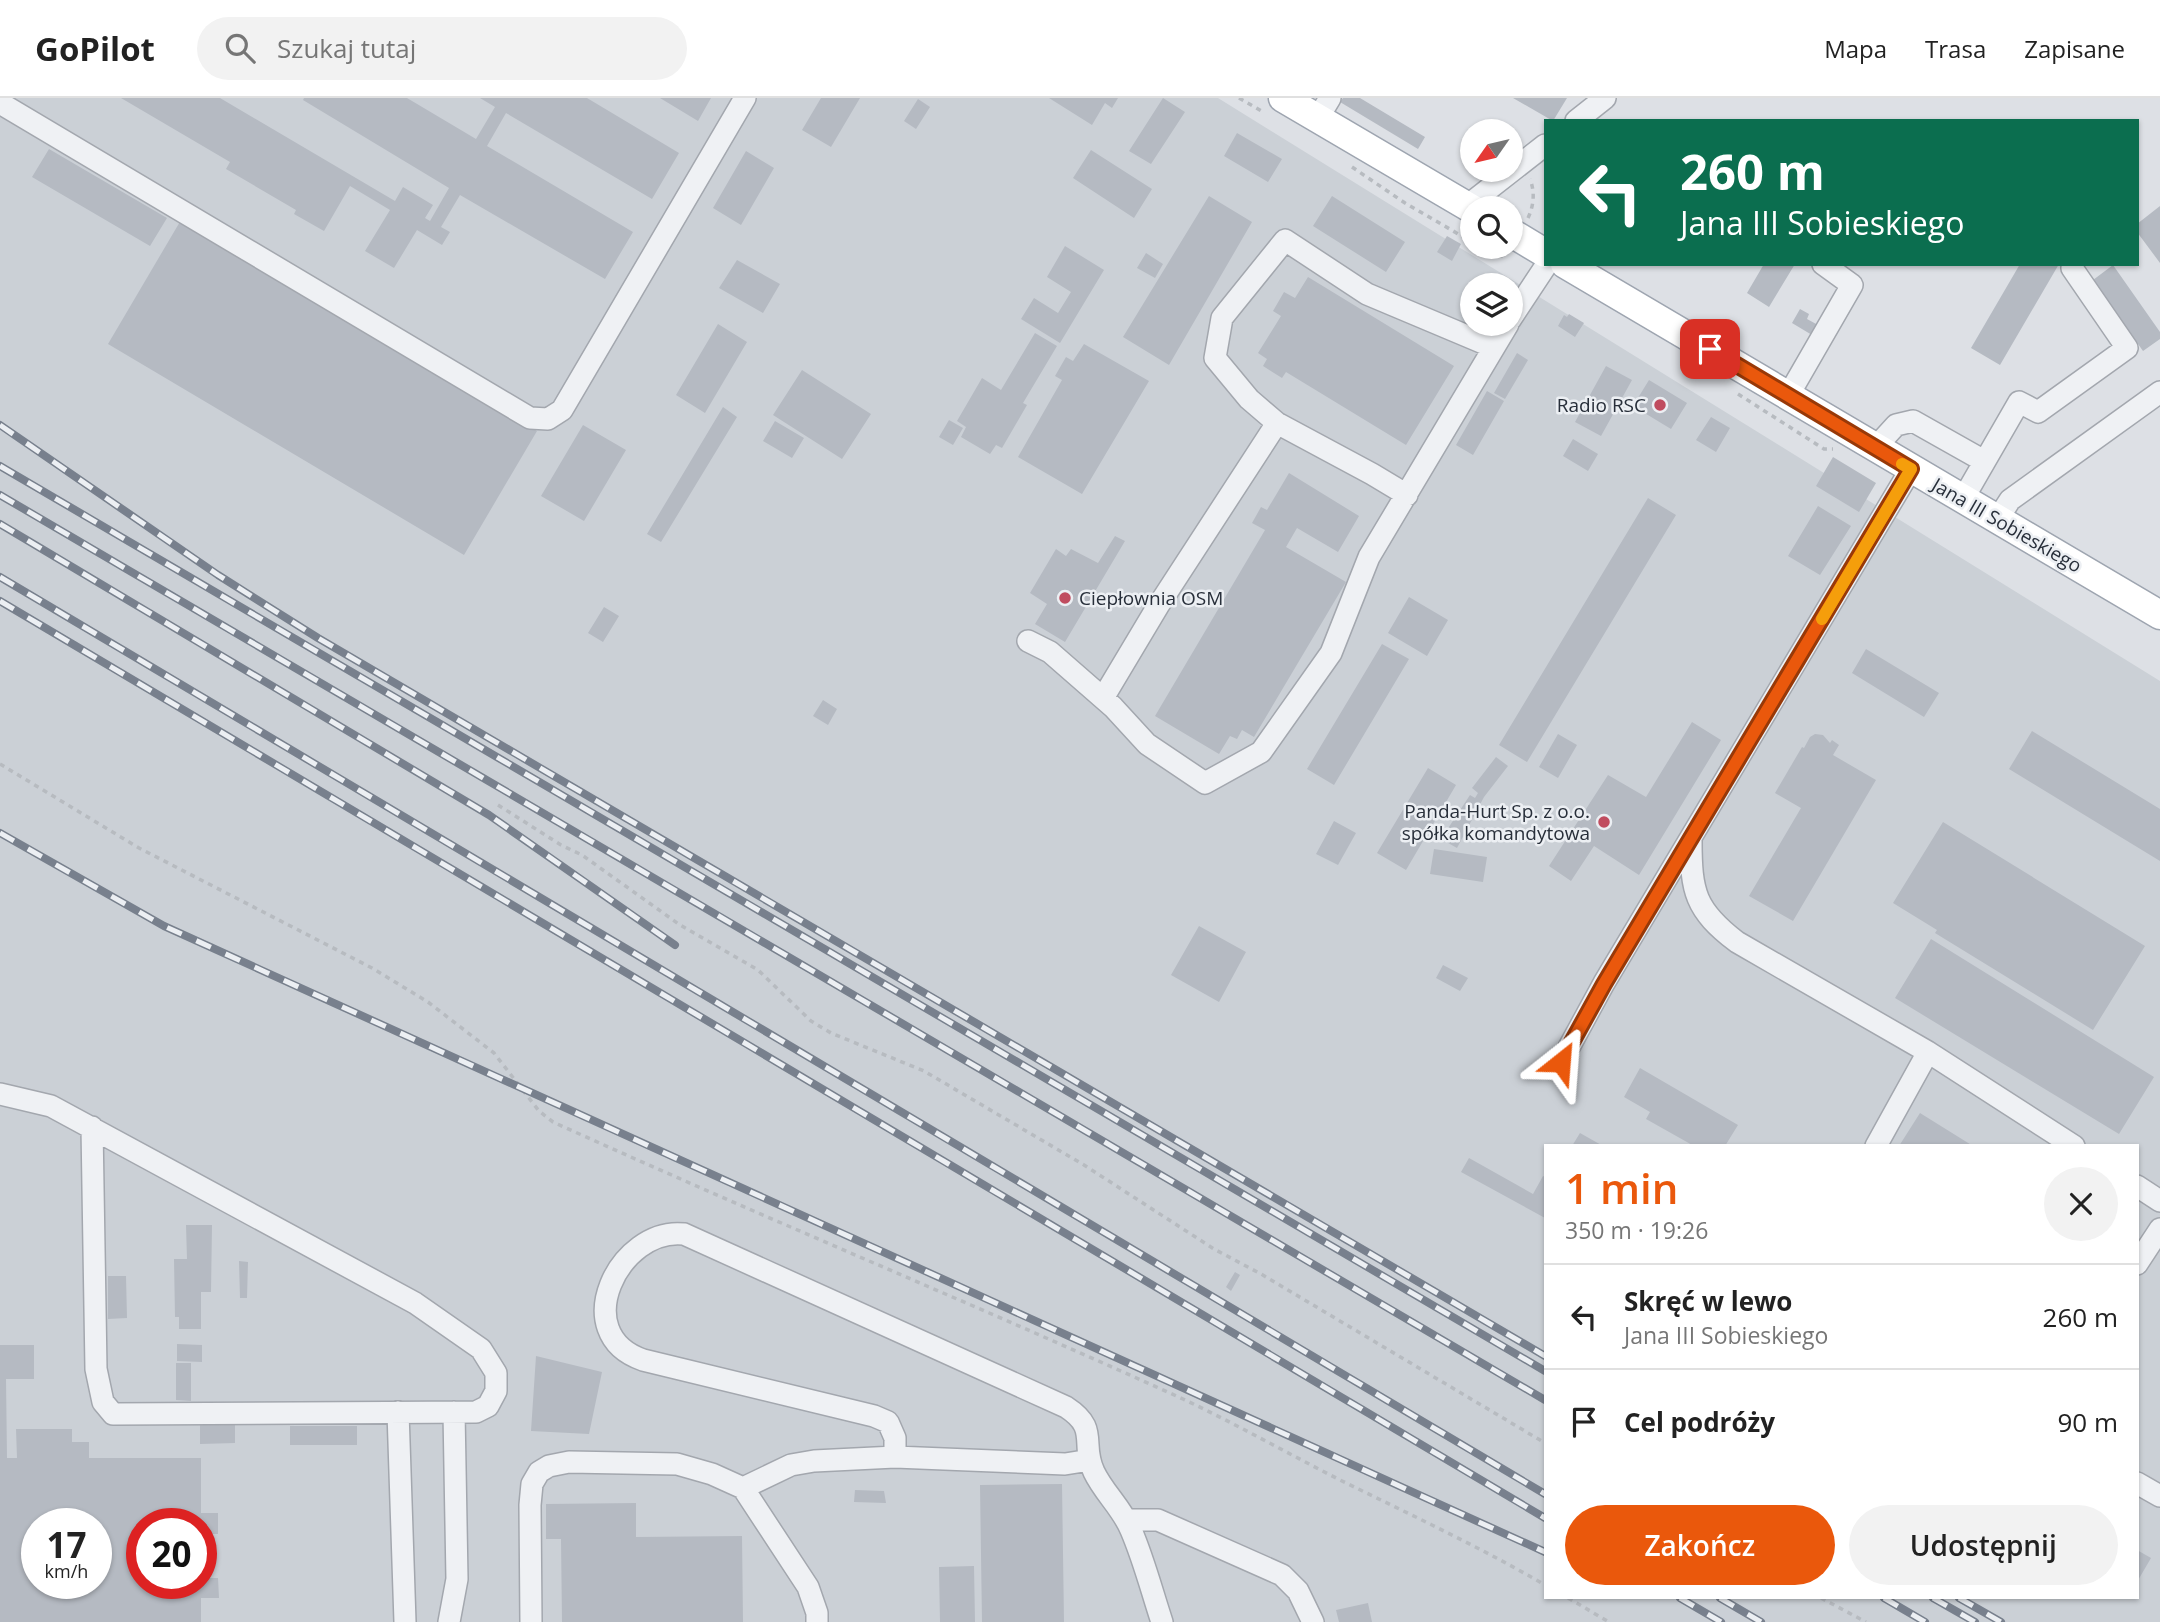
<!DOCTYPE html>
<html lang="pl">
<head>
<meta charset="utf-8">
<style>
  body { margin:0; font-family:"Open Sans",sans-serif; background:#f2f2f2; color:#222; height:100vh; display:flex; flex-direction:column; font-size:26px; white-space:nowrap }
  * { box-sizing:border-box; margin:0 }
  p { font-size:23px; color:#767676 }
  .icon { flex:none; width:38px; height:38px; fill:none; stroke:currentColor; stroke-width:2; stroke-linecap:round; stroke-linejoin:round }
  .map { position:relative; flex:1; overflow:hidden }
  .sheet { position:absolute; left:1544px; top:1046px; width:595px; height:455px; display:flex; flex-direction:column; background:#fff; border-radius:0px; box-shadow:0 2px 5px #0004 }
  .sheet>* { flex:none }
  .banner { position:absolute; left:1544px; top:21px; width:595px; height:147px; border-radius:0px; box-shadow:0 2px 5px #0004; background:#0b6e4f; color:#fff; overflow:hidden }
  .needle { width:46px; rotate:236deg }
  .fabs { position:absolute; left:1460px; top:21px; display:grid; gap:14px }
  .fabs a { display:grid; place-items:center; width:63px; height:63px; border-radius:50%; background:#fff; box-shadow:0 2px 5px #0004; font-size:35px }
  .speed { position:absolute; left:21px; top:1410px; display:flex; gap:14px; font-size:35px; font-weight:700; text-align:center }
  .speed>* { display:grid; place-content:center; width:91px; height:91px; border-radius:50%; background:#fff; box-shadow:0 2px 5px #0004; line-height:1 }
  .speed small { font-size:18px; font-weight:400 }
  .speed .limit { border:10px solid #d22; background:#fff; color:#111 }
  .pin { position:absolute; display:grid; place-items:center; width:60px; height:60px; color:#fff; margin:-30px; border-radius:14px; box-shadow:0 4px 10px #0006 }
  .me { position:absolute; width:77px; margin:-38px; rotate:28deg; stroke-linejoin:round; filter:drop-shadow(0 0 5px #0008) }
  .turn { display:flex; align-items:center; gap:24px; height:147px; padding:0 21px; font-size:32px }
  .turn .icon { width:91px; height:91px; stroke-width:2.5 }
  .turn b { display:block; font-size:49px; line-height:60px }
  .round { display:grid; place-items:center; flex:none; width:74px; height:74px; border-radius:37px; background:#f2f2f2 }
  .headline { display:flex; align-items:center; justify-content:space-between; height:119px; padding:0 21px }
  h1 { font-size:42px; font-weight:600; line-height:52px; color:#ea580c }
  .primary-button { display:flex; gap:14px; margin-top:auto; padding:14px 21px }
  .primary-button a { flex:1; height:80px; border-radius:42px; background:#ea580c; color:#fff; font-size:28px; font-weight:600; line-height:80px; text-align:center }
  .primary-button a+a { background:#f2f2f2; color:#222 }
  ul { padding:0; list-style:none }
  li { display:flex; align-items:center; gap:21px; height:105px; padding:0 21px; border-top:2px solid #e0e0e0 }
  li div { flex:1 }
  li b { display:block; font-size:26px }
  li em { font-style:normal }
  header { display:flex; align-items:center; gap:42px; box-sizing:border-box; height:98px; padding:0 35px; background:#fff; border-bottom:2px solid #e0e0e0 }
  header strong { font-size:33px }
  nav { display:flex; gap:38px; margin-inline-start:auto; font-size:24px }
  .search { width:490px; height:63px; background:#f2f2f2; display:flex; align-items:center; gap:18px; box-sizing:border-box; padding:0 24px; border-radius:38px; color:#767676; font-size:26px }
  .map>svg:first-child { display:block }
  .built { fill:#cbd0d6; fill-rule:evenodd }
  .building { fill:#b5bac2; fill-rule:evenodd }
  .lines { fill:none; stroke-linecap:round; stroke-linejoin:round }
  .minor-casing { stroke:#a3a7ae; stroke-width:24 }
  .major-casing { stroke:#9ea5b0; stroke-width:31 }
  .path { stroke:#b7bbc0; stroke-width:3.5; stroke-dasharray:5 5; stroke-linecap:butt }
  .minor { stroke:#eff1f4; stroke-width:21 }
  .major { stroke:#fff; stroke-width:28 }
  .rail-casing { stroke:#78808d; stroke-width:8 }
  .rail { stroke:#eceff3; stroke-width:5; stroke-dasharray:16; stroke-linecap:butt }
  .route-casing { stroke:#983908; stroke-width:18 }
  .route { stroke:#ea580c; stroke-width:12 }
  .slow { stroke:#f59e0b; stroke-width:12 }
  .poi-dot { fill:#c04c5f; stroke:#eceff3; stroke-width:2.5 }
  .labels { text-anchor:middle; stroke-width:5; stroke-linejoin:round; paint-order:stroke }
  .poi-label { font-size:19px; fill:#282f3a; stroke:#eceff3; text-anchor:end }
  .street-label { font-size:19px; fill:#282f3a; stroke:#eceff3 }
</style>
</head>
<body>
<header>
<strong>GoPilot</strong>
<div class="search"><svg class="icon" aria-label="search" viewBox="0 0 24 24"><circle cx="10" cy="10" r="6"/><path d="M15 15l6 6"/></svg>Szukaj tutaj</div>
<nav><a>Mapa</a><a>Trasa</a><a>Zapisane</a></nav>
</header>
<div class="map">
<svg width="2160" height="1524" viewBox="0 0 2160 1524">
  <rect width="100%" height="100%" fill="#dde0e5"/>
  <!-- built -->
  <path class="built" d="M0 0H1218L2160 583V1524H0ZM1472 187H1510V226H1472ZM1545 1048H2137V1500H1545ZM37 1426H96V1486H37ZM142 1426H201V1486H142Z"/>
  <!-- building -->
  <path class="building" d="M121 0H220L395 103 403 89 433 107 425 120 430 123 449 90 303 2 304 0H407L476 41 495 9 480 0H587L679 55 652 101 506 15 487 48 633 134 605 181 460 97 441 129 450 134 442 147 417 132 394 170 365 153 390 112 350 88 324 133 294 116 296 112 226 71 230 64Z
    M660 0H711L698 23Z
    M821 0H860L831 49 802 32Z
    M1049 0H1118L1112 10 1105 5 1092 27Z
    M1163 0 1185 14 1151 66 1129 53Z
    M1343 0H1360L1425 39 1418 51 1340 4Z
    M1513 0H1567L1553 23Z
    M918 1 930 9 916 31 904 23Z
    M1237 35 1282 61 1268 84 1224 58Z
    M49 51 167 120 150 148 32 79Z
    M1091 52 1152 91 1134 120 1073 80Z
    M746 53 774 70 741 127 713 110Z
    M1209 98 1252 124 1169 267 1123 239Z
    M1332 98 1405 144 1386 174 1313 128Z
    M2160 108V165L2137 134V126Z
    M181 122 537 333 464 457 108 246Z
    M1447 138 1461 146 1452 163 1437 154Z
    M1065 148 1104 172 1060 245 1021 221 1034 200 1058 215 1071 194 1047 179Z
    M1146 155 1163 166 1155 180 1137 170Z
    M737 162 780 186 763 215 719 190Z
    M1764 166H1795L1769 209 1747 195Z
    M2020 166H2059L2000 267 1971 250Z
    M2113 167 2160 234V241L2143 253 2093 182Z
    M1308 179 1454 268 1406 347 1286 274 1282 280 1263 268 1267 261 1258 255 1281 218 1273 213 1284 194 1295 200Z
    M1800 211 1809 216 1807 221 1818 227 1812 237 1792 225Z
    M1569 216 1584 225 1575 239 1558 228 1564 217 1567 219Z
    M718 226 747 244 705 315 676 297Z
    M1035 235 1057 248 1023 305 1027 307 1002 350 996 347 990 356 961 339 966 329 957 323 982 280 1001 292Z
    M1084 246 1149 283 1082 396 1018 359 1062 282 1055 278 1066 259 1073 263Z
    M1517 255 1528 262 1505 301 1494 295Z
    M1606 268 1632 282 1601 338 1575 324Z
    M802 272 871 316 842 361 773 317Z
    M1649 282 1687 305 1671 331 1633 308Z
    M1487 293 1504 303 1473 357 1456 347Z
    M723 309 737 319 661 444 647 436Z
    M1711 319 1730 330 1716 354 1696 342Z
    M949 322 963 330 953 347 939 339Z
    M775 323 804 340 792 360 763 343Z
    M583 327 626 352 584 423 541 398Z
    M1573 341 1598 356 1588 373 1563 358Z
    M1833 359 1876 385 1859 414 1816 388Z
    M1289 375 1359 418 1338 454 1297 430 1286 449 1346 484 1254 639 1242 632 1237 641 1230 638 1219 656 1155 618 1265 432 1252 425 1261 409 1267 412Z
    M1648 400 1676 417 1527 664 1499 647Z
    M1818 408 1851 428 1820 477 1788 458Z
    M1115 438 1125 443 1065 544 1035 526 1047 506 1030 495 1056 451 1066 458 1071 451 1098 465Z
    M1409 499 1448 522 1427 558 1388 535Z
    M604 509 619 518 603 544 588 535Z
    M1382 546 1409 561 1334 687 1307 671Z
    M1866 551 1939 595 1924 619 1852 575Z
    M823 602 837 611 828 627 813 618Z
    M1692 624 1721 642 1639 777 1594 748 1571 783 1549 768 1608 677 1646 699Z
    M2032 633 2160 711V763L2009 671Z
    M1558 636 1577 647 1558 680 1539 669Z
    M1815 636 1823 637 1830 645 1832 642 1839 647 1833 657 1876 682 1793 823 1749 798 1801 710 1775 695 1802 649 1804 650 1810 639Z
    M1496 659 1508 668 1484 699 1457 750 1441 741 1470 697 1475 700 1478 695 1472 690Z
    M1428 670 1456 687 1406 772 1377 755Z
    M1334 723 1356 735 1338 767 1316 756Z
    M1943 724 2145 848 2093 932 1935 835 1937 832 1893 805Z
    M1434 751 1487 759 1483 784 1430 776Z
    M1199 828 1246 854 1219 904 1171 877Z
    M1931 841 2154 979 2119 1036 1895 900Z
    M1443 867 1468 880 1460 893 1436 880Z
    M1640 970 1738 1027 1725 1048H1694L1646 1021 1650 1014 1624 999Z
    M1920 1015 1973 1048H1899Z
    M1580 1035 1603 1048H1572Z
    M1469 1060 1533 1096 1543 1078 1545 1079V1120L1461 1074Z
    M186 1127H212L211 1194H201V1231H179V1219H175L174 1161H187Z
    M239 1163 248 1164 247 1200H240Z
    M1235 1174 1240 1177 1231 1193 1226 1189Z
    M108 1178H126L127 1220 108 1221Z
    M177 1246 202 1247V1264L177 1263Z
    M0 1247H34V1281H6L7 1360H17L16 1331H72V1344H89V1360H201V1415H218V1436H201V1426H142V1486H201V1480H218L219 1500H201V1524H0ZM37 1426H96V1486H37Z
    M536 1258 602 1274 589 1336 531 1333Z
    M176 1265H191V1303L176 1302Z
    M200 1327H235V1345L200 1346Z
    M290 1328H357V1347H290Z
    M1062 1386 1064 1524H982L980 1387Z
    M855 1392 884 1393 886 1405 854 1404Z
    M636 1405V1439L742 1438 743 1524H562L561 1441H546V1406Z
    M2137 1452 2151 1460 2137 1484Z
    M974 1468 975 1524H940L939 1469Z
    M1368 1505 1372 1524H1339L1336 1512Z"/>
  <g class="lines">
    <defs>
      <path id="minor" d="M0 5 530 320 548 321 562 312 745 0
        M1318 20 1330 0
        M1576 23 1605 0
        M1467 108 1545 47
        M1510 222 1547 166
        M1788 298 1852 187 1823 166
        M1277 325 1372 376 1407 397
        M1875 350 1896 327 1913 323 1984 363
        M1963 401 2019 304 2038 314 2127 250 2072 170
        M1997 422 2010 402 2160 294
        M1028 543 1050 554 1113 609 1147 646 1205 685 1261 654 1331 555 1369 459 1508 226
        M1103 600 1158 508 1277 325 1249 301 1215 260 1222 220 1285 142 1367 196 1493 249
        M1691 742C1691 794 1695 812 1737 844L1928 954 2074 1048
        M1561 964 1604 885 1911 371
        M0 996 51 1008 415 1205 481 1251 496 1275V1293L488 1308 476 1314 113 1316 103 1304 96 1271 92 1029
        M1876 1048 1928 954
        M2137 1088 2160 1103
        M2137 1166 2160 1131
        M398 1314 405 1524
        M1090 1362 1065 1366 895 1359V1340L888 1324 874 1318 643 1262C567 1236 619 1129 684 1136L1066 1309C1100 1331 1080 1345 1094 1374 1104 1395 1122 1410 1131 1432 1144 1462 1152 1494 1162 1524
        M2137 1385 2160 1398
        M743 1390 791 1367 814 1363 895 1359
        M1126 1422H1158L1282 1477 1298 1493 1313 1524
        M449 1524 457 1481 454 1314
        M531 1524 530 1407 532 1386 539 1374 549 1368 569 1364 677 1366 712 1376 743 1390 808 1489 817 1515V1524"/>
      <path id="major" d="M1283 0 1472 111
        M1510 134 1545 155
        M1565 166 2160 517"/>
    </defs>
    <!-- minor casing -->
    <use href="#minor" class="minor-casing"/>
    <!-- major casing -->
    <use href="#major" class="major-casing"/>
    <!-- path -->
    <path class="path" d="M1239 0 1265 15
      M1352 69 1405 105 1472 144
      M1528 120C1534 107 1535 94 1530 81
      M1480 149 1496 158H1505
      M1738 296 1824 351H1833
      M0 666 139 750 372 870 428 904 494 955 539 1013 553 1024C762 1119 974 1206 1183 1301 1236 1326 1287 1355 1340 1382 1409 1416 1478 1448 1545 1487
      M498 707 561 747 582 757 680 827 758 872 811 923 831 935 924 973 1084 1067 1214 1151 1261 1176 1545 1345
      M1568 1500 1609 1524
      M1821 1500 1866 1524"/>
    <!-- minor -->
    <use href="#minor" class="minor"/>
    <!-- major -->
    <use href="#major" class="major"/>
    <defs>
      <path id="rail" d="M0 327 218 477 318 540 1545 1258
        M0 368 1545 1273
        M0 397 1545 1302
        M0 426 489 717 675 847
        M0 479 1545 1396
        M0 503 1545 1420
        M0 735 164 828 1545 1454
        M1680 1500 1721 1524
        M1720 1500 1761 1524
        M1884 1500 1925 1524
        M1933 1500 1975 1524
        M1959 1500 2001 1524"/>
    </defs>
    <!-- rail casing -->
    <use href="#rail" class="rail-casing"/>
    <!-- rail -->
    <use href="#rail" class="rail"/>
  </g>
  <g class="lines">
    <defs>
      <path id="route" d="M1561 964 1604 886 1911 371 1710 251"/>
    </defs>
    <!-- route casing -->
    <use href="#route" class="route-casing"/>
    <!-- route -->
    <use href="#route" class="route"/>
    <!-- slow -->
    <path class="slow" d="M1822 521 1911 371 1902 366"/>
  </g>
  <!-- markers -->
  <g class="poi-dot">
    <circle cx="1660" cy="307" r="7"/>
    <circle cx="1065" cy="500" r="7"/>
    <circle cx="1604" cy="724" r="7"/>
  </g>
  <g class="labels">
    <!-- poi labels -->
    <g class="poi-label">
      <text x="1646" y="314">Radio RSC</text>
      <text x="1079" y="507" text-anchor="start">Ciepłownia OSM</text>
      <text x="1590" y="720">Panda-Hurt Sp. z o.o.<tspan x="1590" dy="22">spółka komandytowa</tspan></text>
    </g>
    <!-- street labels -->
    <g class="street-label">
      <text transform="translate(2007 427) rotate(30)" y="7">Jana III Sobieskiego</text>
    </g>
  </g>
</svg>
<div class="fabs">
<a><svg class="needle" viewBox="-14 -14 28 28"><path d="M0-13l5 13h-10z" fill="#e53935"/><path d="M0 13l5-13h-10z" fill="#767676"/></svg></a>
<a><svg class="icon" aria-label="search" viewBox="0 0 24 24"><circle cx="10" cy="10" r="6"/><path d="M15 15l6 6"/></svg></a>
<a><svg class="icon" aria-label="layers" viewBox="0 0 24 24"><path d="M12 4l9 5-9 5-9-5zM3 14l9 5 9-5"/></svg></a>
</div>
<div class="speed"><div>17<small>km/h</small></div><div class="limit">20</div></div>
<div class="pin" style="left:1710px;top:251px;background:#d93025"><svg class="icon" aria-label="arrive" viewBox="0 0 24 24"><path d="M6 21V4h12l-3 4 3 4H6"/></svg></div>
<svg class="me" style="left:1561px;top:964px" viewBox="-20 -20 40 40"><path d="M0-17L14 15 0 8-14 15z" fill="#ea580c" stroke="#fff" stroke-width="4"/></svg>
<div class="banner">
<div class="turn"><svg class="icon" aria-label="left" viewBox="0 0 24 24"><path d="M17 20v-9H6M10 6l-5 5 5 5"/></svg><div><b>260 m</b>Jana III Sobieskiego</div></div>
</div>
<section class="sheet">
<div class="headline"><div><h1>1 min</h1><p>350 m · 19:26</p></div><a class="round"><svg class="icon" aria-label="close" viewBox="0 0 24 24"><path d="M6 6l12 12M18 6L6 18"/></svg></a></div>
<ul>
<li><svg class="icon" aria-label="left" viewBox="0 0 24 24"><path d="M17 20v-9H6M10 6l-5 5 5 5"/></svg><div><b>Skręć w lewo</b><p>Jana III Sobieskiego</p></div><em>260 m</em></li>
<li><svg class="icon" aria-label="arrive" viewBox="0 0 24 24"><path d="M6 21V4h12l-3 4 3 4H6"/></svg><div><b>Cel podróży</b></div><em>90 m</em></li>
</ul>
<div class="primary-button"><a>Zakończ</a><a>Udostępnij</a></div>
</section>
</div>
</body>
</html>
